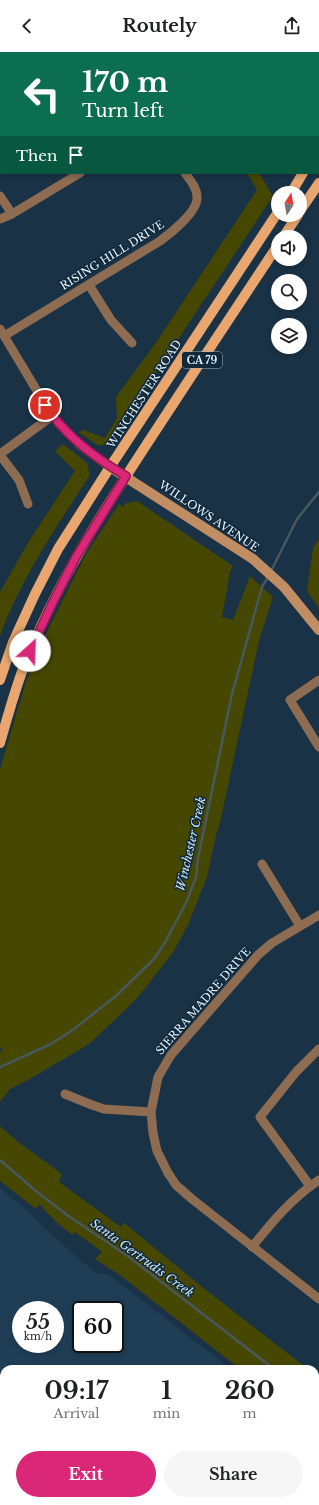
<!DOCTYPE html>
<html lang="en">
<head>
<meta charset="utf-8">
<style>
  body { margin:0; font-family:"Libre Baskerville",serif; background:#f6f6f6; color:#202124; height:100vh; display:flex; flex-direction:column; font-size:15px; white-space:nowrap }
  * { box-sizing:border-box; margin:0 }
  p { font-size:13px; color:#757577 }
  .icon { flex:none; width:22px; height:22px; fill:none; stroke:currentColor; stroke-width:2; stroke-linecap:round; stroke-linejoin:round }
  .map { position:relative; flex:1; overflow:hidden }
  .side { position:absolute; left:0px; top:1313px; width:319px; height:140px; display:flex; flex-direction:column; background:#fff; border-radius:12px 12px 0 0; box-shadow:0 2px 6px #0003 }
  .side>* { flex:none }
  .hud { position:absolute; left:0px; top:0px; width:319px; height:122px; box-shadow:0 2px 6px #0003; background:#0b6e4f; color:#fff; overflow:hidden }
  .needle { width:26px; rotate:11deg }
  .buttons { position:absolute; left:271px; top:134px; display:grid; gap:8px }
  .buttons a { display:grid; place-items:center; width:36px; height:36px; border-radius:50%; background:#fff; box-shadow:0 2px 6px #0003; font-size:20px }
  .speed { position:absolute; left:12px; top:1249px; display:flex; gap:8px; font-size:20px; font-weight:700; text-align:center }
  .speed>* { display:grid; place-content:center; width:52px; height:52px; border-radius:50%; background:#fff; box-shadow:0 2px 6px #0003; line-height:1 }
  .speed small { font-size:10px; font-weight:400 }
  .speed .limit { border:2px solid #111; border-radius:6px; background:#fff; color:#111 }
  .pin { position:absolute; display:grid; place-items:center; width:34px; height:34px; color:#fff; margin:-17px; border:2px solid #fff; border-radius:50%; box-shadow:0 1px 4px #0007 }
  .me { position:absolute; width:44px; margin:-22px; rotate:25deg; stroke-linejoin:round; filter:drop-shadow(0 0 3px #0008) }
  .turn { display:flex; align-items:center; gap:14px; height:84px; padding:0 16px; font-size:18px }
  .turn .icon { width:52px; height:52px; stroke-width:2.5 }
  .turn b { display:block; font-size:28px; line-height:34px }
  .then { display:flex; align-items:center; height:38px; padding:0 16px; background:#0003; gap:8px; font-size:15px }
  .eta { display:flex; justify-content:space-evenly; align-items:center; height:68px; text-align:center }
  .eta b { font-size:24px; font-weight:800; line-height:28px }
  .cta { display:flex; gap:8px; margin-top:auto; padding:8px 16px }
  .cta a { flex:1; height:46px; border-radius:24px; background:#db2777; color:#fff; font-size:16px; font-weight:800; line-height:46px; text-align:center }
  .cta a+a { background:#f6f6f6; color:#202124 }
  header { display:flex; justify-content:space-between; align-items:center; height:52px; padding:0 16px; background:#fff; font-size:18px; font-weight:800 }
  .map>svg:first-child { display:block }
  .built { fill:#1f3e56; fill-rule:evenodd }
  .green { fill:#464701 }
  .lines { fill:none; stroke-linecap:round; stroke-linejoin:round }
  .stream { stroke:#49585f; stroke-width:2.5 }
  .street { stroke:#8d6c51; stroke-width:9 }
  .secondary { stroke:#c18d62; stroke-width:10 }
  .primary { stroke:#e9a66e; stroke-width:10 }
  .route-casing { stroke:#8e194d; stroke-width:10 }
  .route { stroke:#db2777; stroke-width:7 }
  .labels { text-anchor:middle; stroke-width:3; stroke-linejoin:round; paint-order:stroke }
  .shield { fill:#10283b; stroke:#a6b5c3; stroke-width:1 }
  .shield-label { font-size:10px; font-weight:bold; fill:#e6f2fd }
  .street-label { font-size:11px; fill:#e6f2fd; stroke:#10283b }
  .water-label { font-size:12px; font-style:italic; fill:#cee9f2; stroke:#10283b }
</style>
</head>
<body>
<header><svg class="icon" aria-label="back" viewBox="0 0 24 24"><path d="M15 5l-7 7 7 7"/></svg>Routely<svg class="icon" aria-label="share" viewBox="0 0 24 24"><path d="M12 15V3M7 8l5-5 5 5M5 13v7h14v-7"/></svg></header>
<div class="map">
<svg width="319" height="1453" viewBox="0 0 319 1453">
  <rect width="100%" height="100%" fill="#1a3246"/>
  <!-- built -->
  <path class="built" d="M0 1136 31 1162 41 1173 81 1209 98 1222H108L231 1317H4V1449H53L51 1453H0ZM21 1258H55V1292H21ZM81 1258H115V1292H81Z
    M177 1449H207L205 1453H185Z"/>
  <!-- green -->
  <path class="green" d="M247 121H259L273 144 130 360 108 391 99 394 78 380 83 378 105 386 117 366 116 345 155 292 257 138Z
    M63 392 87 411 90 423C57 474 21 526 0 584V540L29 489 75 419 55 399Z
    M137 449 233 514 230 520 222 565 233 568 250 524 273 545 259 589 220 771 216 783 207 825 188 873 172 902 138 945 120 963 89 992 28 1028 10 1037 0 1050V1000L2 999 0 994V717L26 630 45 584 86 502 119 452 123 455 126 451Z
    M319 487V556L307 539 313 496Z
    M0 1074 17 1089 62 1122 59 1130 121 1175 124 1171 206 1238 308 1317H240L120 1223 95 1207 102 1200 75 1180 72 1183 55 1169 39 1152 36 1157 0 1129Z
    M315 1323 319 1326V1379L315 1376Z"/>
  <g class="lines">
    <!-- stream -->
    <path class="stream" d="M271 519 297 467 319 440
      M0 1015 51 992 74 977 117 943 154 907 164 892 187 849 196 825 198 806 232 642 262 535 268 525
      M0 1108 36 1139 67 1163 129 1205 274 1317
      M315 1348 319 1351"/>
    <!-- street -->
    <path class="street" d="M102 0V1
      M139 0 140 1
      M214 0 215 1
      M194 1 196 0
      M0 144 12 162
      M0 167 12 162 80 121
      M89 233 111 268 132 291
      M0 277 52 364 80 393 110 415
      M4 284 160 189C171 181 196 161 197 147 198 137 190 128 185 121
      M0 402 52 364
      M0 403 19 428 28 452
      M319 628 290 648 319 695
      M262 812 300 874
      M319 863 272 891 258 903 171 1003 158 1025 151 1060 153 1081 157 1099 168 1121 176 1133 192 1147 319 1247
      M65 1042 92 1053 104 1057 151 1060
      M310 1134 260 1065 296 1020 319 997
      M252 1195C272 1170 292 1146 319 1128
      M315 1431 319 1434
      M247 1453 249 1449"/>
    <!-- secondary -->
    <path class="secondary" d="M110 415 253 507 284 535 319 578"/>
    <!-- primary -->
    <path class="primary" d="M318 95 319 94
      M291 141 303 121
      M300 159 319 131
      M283 185 298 163
      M0 628 13 590 35 542 58 497 110 415 278 160
      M0 691C9 660 17 629 30 599 64 518 112 445 160 372 199 312 239 252 278 193"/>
  </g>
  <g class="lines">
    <defs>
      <path id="route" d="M30 599 52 552 76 505 126 424C95 406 65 384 45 353"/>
    </defs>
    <!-- route casing -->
    <use href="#route" class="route-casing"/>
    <!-- route -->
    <use href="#route" class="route"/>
  </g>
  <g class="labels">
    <!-- shield labels -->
    <rect class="shield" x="182" y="300" width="40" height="16" rx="3"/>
    <g class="shield-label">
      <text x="202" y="312">CA 79</text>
    </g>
    <!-- street labels -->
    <g class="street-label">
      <text transform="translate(112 203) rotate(-32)" y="4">RISING HILL DRIVE</text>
      <text transform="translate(144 342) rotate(-57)" y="4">WINCHESTER ROAD</text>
      <text transform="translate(209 464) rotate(34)" y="4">WILLOWS AVENUE</text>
      <text transform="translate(203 949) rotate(-49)" y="4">SIERRA MADRE DRIVE</text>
    </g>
    <!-- water labels -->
    <g class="water-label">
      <text transform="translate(191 792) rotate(-77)" y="4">Winchester Creek</text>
      <text transform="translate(142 1206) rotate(36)" y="4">Santa Gertrudis Creek</text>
    </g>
  </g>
</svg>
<div class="buttons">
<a><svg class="needle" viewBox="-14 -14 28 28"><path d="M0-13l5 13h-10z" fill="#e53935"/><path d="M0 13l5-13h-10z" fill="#757577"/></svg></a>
<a><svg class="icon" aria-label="sound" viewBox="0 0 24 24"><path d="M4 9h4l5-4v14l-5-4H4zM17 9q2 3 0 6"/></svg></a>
<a><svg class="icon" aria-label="search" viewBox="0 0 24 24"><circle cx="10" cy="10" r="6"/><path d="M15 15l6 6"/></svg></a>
<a><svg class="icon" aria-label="layers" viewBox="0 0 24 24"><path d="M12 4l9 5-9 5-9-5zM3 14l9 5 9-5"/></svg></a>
</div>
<div class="speed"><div>55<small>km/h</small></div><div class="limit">60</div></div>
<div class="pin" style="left:45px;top:353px;background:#d93025"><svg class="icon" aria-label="arrive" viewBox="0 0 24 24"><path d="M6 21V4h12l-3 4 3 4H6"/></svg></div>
<svg class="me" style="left:30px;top:599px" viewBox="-20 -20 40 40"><circle r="19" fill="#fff"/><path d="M0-13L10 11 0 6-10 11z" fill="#db2777"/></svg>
<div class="hud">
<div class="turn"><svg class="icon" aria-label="left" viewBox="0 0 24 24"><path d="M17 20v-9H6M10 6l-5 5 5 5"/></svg><div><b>170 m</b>Turn left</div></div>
<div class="then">Then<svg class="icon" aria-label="arrive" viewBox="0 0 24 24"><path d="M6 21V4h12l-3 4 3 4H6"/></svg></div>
</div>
<section class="side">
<div class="eta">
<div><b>09:17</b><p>Arrival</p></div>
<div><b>1</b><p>min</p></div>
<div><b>260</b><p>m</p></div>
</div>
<div class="cta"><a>Exit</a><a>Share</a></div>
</section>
</div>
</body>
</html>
